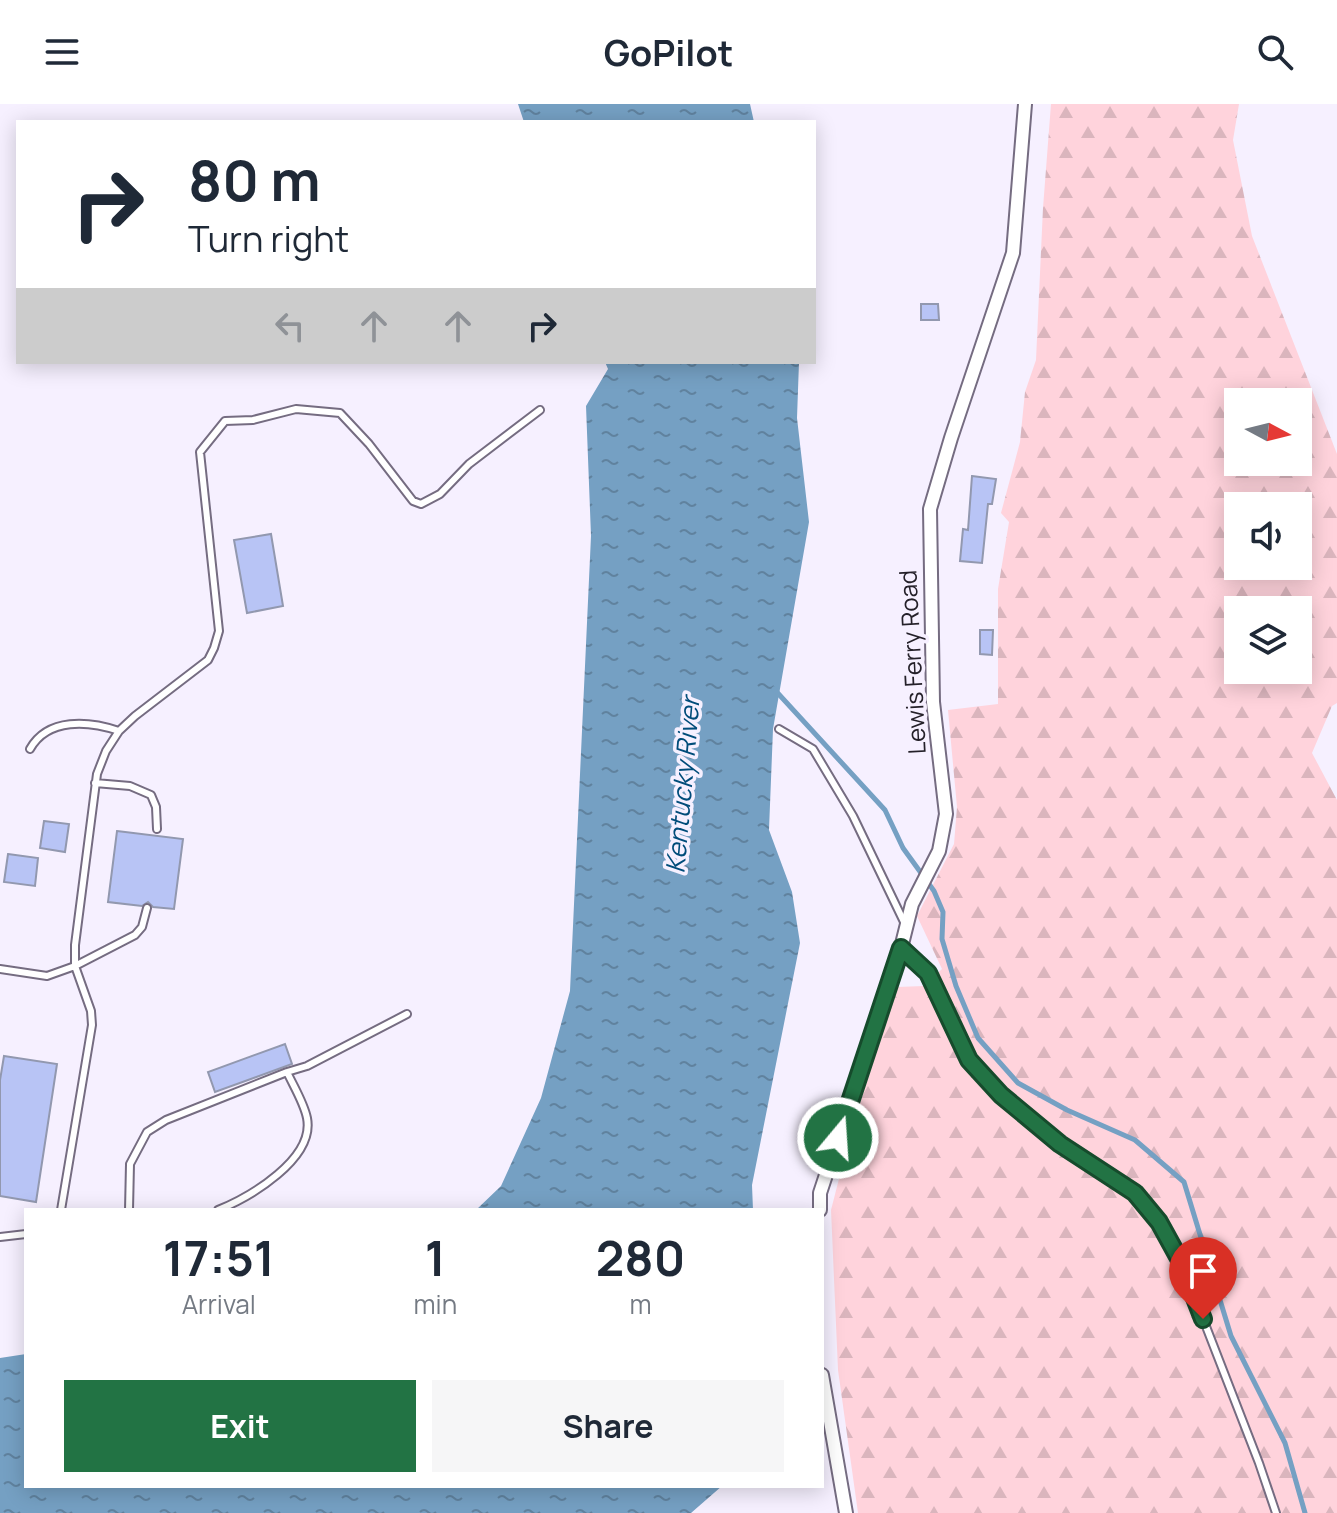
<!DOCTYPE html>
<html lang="en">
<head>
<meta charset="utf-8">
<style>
  body { margin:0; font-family:Manrope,sans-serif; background:#f6f6f7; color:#1f2937; height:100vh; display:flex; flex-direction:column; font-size:30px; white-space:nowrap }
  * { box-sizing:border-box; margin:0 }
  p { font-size:26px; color:#747a83 }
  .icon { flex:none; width:44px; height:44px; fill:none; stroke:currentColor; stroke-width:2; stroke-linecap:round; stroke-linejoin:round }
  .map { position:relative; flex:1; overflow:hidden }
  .drawer { position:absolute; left:24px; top:1104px; width:800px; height:280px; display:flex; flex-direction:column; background:#fff; border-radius:0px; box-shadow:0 4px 20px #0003 }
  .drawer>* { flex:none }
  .top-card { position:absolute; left:16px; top:16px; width:800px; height:244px; border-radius:0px; box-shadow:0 4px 20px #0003; background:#fff; color:#1f2937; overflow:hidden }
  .needle { width:52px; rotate:97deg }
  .fabs { position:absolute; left:1224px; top:284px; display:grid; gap:16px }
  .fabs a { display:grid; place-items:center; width:88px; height:88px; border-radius:0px; background:#fff; box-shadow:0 4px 20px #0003; font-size:40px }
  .pin { position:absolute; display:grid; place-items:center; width:68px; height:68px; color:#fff; margin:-82px -34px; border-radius:50% 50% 50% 0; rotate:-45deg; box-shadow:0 0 8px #0007 }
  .pin .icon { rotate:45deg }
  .me { position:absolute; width:88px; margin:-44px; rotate:18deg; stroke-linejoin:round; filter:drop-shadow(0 0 6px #0008) }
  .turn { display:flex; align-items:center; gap:28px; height:168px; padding:0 40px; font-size:36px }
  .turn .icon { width:104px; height:104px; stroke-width:2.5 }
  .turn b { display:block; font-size:56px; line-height:68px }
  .lanes { display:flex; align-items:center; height:76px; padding:0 40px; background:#0003; justify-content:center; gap:40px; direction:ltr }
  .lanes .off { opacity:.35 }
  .eta { display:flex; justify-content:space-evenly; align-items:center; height:136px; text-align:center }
  .eta b { font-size:48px; font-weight:700; line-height:56px }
  .action { display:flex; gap:16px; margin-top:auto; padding:16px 40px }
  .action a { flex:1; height:92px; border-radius:0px; background:#227344; color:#fff; font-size:32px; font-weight:700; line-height:92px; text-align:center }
  .action a+a { background:#f6f6f7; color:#1f2937 }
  header { display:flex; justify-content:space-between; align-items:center; height:104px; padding:0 40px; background:#fff; font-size:36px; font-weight:700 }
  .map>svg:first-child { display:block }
  .forest { fill:url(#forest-firs); fill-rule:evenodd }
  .water { fill:url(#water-ripples) }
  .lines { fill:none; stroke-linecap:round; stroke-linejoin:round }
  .stream { stroke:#75a0c3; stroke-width:5 }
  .building { fill:#b8c4f5; stroke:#9298af; stroke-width:2 }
  .service-casing { stroke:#756c81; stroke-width:10 }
  .minor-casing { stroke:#756c81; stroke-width:16 }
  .service { stroke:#fff; stroke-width:6 }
  .minor { stroke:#fff; stroke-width:12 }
  .route-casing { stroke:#164b2c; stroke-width:20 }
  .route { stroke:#227344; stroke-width:14 }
  .labels { text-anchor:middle; stroke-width:7; stroke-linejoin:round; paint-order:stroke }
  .street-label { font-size:24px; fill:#242029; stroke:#f6f0ff }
  .water-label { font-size:26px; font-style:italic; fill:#004c7a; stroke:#f6f0ff }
</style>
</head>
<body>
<header><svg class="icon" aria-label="menu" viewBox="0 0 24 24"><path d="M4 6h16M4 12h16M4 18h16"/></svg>GoPilot<svg class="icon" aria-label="search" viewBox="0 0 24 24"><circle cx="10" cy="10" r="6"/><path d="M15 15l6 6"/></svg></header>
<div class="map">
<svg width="1337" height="1409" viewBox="0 0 1337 1409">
  <defs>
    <pattern id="forest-firs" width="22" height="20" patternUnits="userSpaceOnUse" patternTransform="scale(2)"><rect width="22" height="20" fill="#ffd3dc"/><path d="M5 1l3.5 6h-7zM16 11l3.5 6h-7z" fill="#dab5bd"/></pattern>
    <pattern id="water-ripples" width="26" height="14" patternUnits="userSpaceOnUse" patternTransform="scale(2)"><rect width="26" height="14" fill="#75a0c3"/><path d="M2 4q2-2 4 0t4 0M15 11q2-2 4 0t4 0" fill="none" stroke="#60829e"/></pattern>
  </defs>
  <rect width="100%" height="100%" fill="#f6f0ff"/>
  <!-- forest -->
  <path class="forest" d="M1051 0H1239L1233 36 1252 132 1337 350V599L1332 602 1312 649 1337 696V1409H858L838 1266 831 1106 852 1024 897 883 924 882 942 865 917 812 954 740 957 703 948 606 998 600V485L1009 418 1001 409 1020 338 1025 288 1036 256 1043 104ZM1238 298H1298V358H1238ZM1238 402H1298V462H1238ZM1238 506H1298V566H1238Z"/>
  <!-- water -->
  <path class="water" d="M518 0H750L754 18H524Z
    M605 258H799L797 314 809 418 773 625 769 726 792 788 800 839 752 1081 753 1106H476L501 1082 541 994 570 887 591 432 586 302 608 265Z
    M26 1250V1382H722L691 1409H0V1254Z"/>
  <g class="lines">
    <!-- stream -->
    <path class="stream" d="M774 585 885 706 903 744 934 787 943 808 942 835 956 882 978 934 1018 979 1067 1006 1135 1036 1184 1078 1231 1232 1285 1339 1305 1409"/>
  </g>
  <!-- building -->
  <path class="building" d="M921 200H938L939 216H921Z
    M972 372 996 375 992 400H988L982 459 960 457 963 425 968 426Z
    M271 430 283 502 247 509 234 436Z
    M980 526H993L992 551 980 550Z
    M44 717 69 720 65 748 40 744Z
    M117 727 183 735 174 805 153 803 148 798 142 802 108 798Z
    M8 750 38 754 35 782 4 778Z
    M285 940 292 960 215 988 208 968Z
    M4 952 57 960 36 1098 0 1092V976Z"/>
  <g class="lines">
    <defs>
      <path id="service" d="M779 625 813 645 853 712 905 820
        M30 645C48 613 89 617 119 627
        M95 679 130 682 151 691 156 703 157 725
        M902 845 928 869 969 956 1001 991 1060 1040 1135 1089 1159 1118 1181 1158 1259 1359 1276 1409
        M0 865 47 872 75 862 135 831 142 823 147 804
        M61 1106 92 921 91 907 75 862V841L97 670 106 647 119 627 135 612 208 556 214 544 219 527 200 348 225 317 253 316 296 305 340 309 369 340 413 397 421 400 440 390 469 360 540 306
        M129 1106 130 1060 147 1028 166 1016 287 968
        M218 1106C250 1093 315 1055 307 1014 304 999 294 983 287 968L307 962 407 910
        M0 1133 26 1130"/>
      <path id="minor" d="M820 1106V1089L901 844 912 800 939 747 946 710 933 598 930 405 951 334 1013 149 1025 0
        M822 1271 846 1409"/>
    </defs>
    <!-- service casing -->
    <use href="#service" class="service-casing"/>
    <!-- minor casing -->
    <use href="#minor" class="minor-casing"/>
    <!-- service -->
    <use href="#service" class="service"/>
    <!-- minor -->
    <use href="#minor" class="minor"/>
  </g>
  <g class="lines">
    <defs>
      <path id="route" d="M838 1034 901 844 928 869 969 956 1001 991 1060 1040 1135 1089 1159 1118 1181 1158 1203 1215"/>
    </defs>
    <!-- route casing -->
    <use href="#route" class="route-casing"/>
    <!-- route -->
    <use href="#route" class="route"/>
  </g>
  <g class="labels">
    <!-- street labels -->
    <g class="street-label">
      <text transform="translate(913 558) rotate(-93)" y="8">Lewis Ferry Road</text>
    </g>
    <!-- water labels -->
    <g class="water-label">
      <text transform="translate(683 681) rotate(-85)" y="9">Kentucky River</text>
    </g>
  </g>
</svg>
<div class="fabs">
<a><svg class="needle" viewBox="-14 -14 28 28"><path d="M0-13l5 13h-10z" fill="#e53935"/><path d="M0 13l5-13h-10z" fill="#747a83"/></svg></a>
<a><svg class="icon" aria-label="sound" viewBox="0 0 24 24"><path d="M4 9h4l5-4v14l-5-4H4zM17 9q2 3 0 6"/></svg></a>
<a><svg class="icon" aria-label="layers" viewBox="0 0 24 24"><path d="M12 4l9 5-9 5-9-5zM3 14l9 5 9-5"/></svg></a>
</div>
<div class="pin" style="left:1203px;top:1215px;background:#d93025"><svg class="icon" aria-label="arrive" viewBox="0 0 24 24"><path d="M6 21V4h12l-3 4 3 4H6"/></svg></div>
<svg class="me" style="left:838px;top:1034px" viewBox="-20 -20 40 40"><circle r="17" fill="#227344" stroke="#fff" stroke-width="3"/><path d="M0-11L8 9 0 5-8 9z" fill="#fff"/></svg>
<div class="top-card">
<div class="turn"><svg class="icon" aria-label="right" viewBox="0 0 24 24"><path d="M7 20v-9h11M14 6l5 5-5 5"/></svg><div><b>80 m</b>Turn right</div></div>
<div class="lanes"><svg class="icon off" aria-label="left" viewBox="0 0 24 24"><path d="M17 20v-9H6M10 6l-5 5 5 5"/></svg><svg class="icon off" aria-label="ahead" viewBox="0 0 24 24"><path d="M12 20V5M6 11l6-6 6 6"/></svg><svg class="icon off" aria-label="ahead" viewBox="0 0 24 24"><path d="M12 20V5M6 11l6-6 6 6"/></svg><svg class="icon" aria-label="right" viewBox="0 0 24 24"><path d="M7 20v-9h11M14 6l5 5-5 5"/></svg></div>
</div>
<section class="drawer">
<div class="eta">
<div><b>17:51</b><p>Arrival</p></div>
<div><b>1</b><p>min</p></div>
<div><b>280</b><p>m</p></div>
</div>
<div class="action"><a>Exit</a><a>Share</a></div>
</section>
</div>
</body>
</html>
